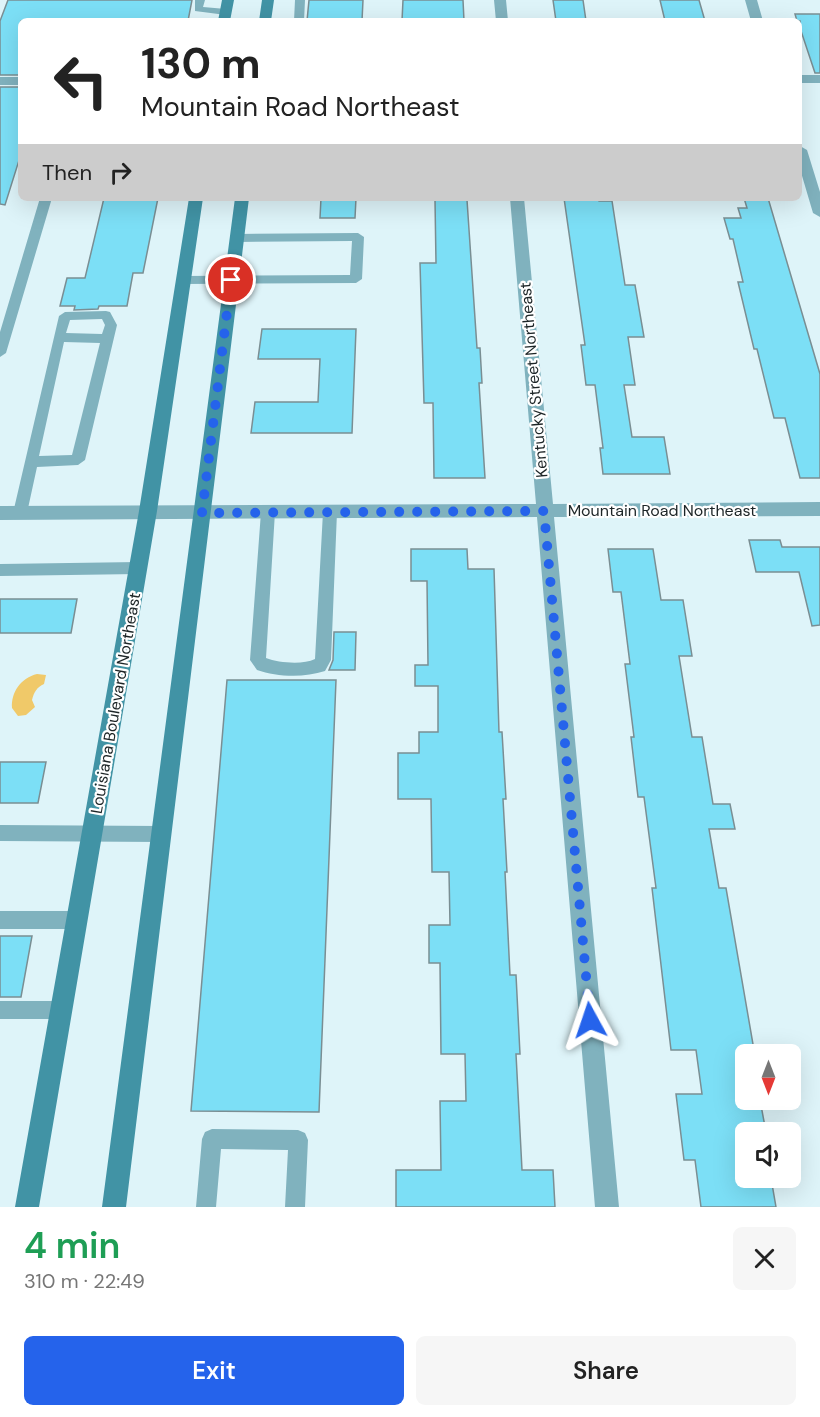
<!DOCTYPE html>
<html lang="en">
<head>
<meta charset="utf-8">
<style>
  body { margin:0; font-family:"DM Sans",sans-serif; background:#f6f6f6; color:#222; height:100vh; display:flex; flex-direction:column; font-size:22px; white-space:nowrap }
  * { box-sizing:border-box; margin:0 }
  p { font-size:20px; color:#767676 }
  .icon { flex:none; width:33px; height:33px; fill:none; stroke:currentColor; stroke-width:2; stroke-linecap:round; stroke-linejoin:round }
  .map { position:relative; height:1207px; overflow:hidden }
  .panel { display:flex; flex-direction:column; background:#fff; flex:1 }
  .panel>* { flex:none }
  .banner { position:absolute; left:18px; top:18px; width:784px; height:183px; border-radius:9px; box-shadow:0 6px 24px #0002; background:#fff; color:#222; overflow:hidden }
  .needle { width:39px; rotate:180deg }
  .buttons { position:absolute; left:735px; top:1044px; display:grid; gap:12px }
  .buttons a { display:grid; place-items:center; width:66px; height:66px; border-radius:9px; background:#fff; box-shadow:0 6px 24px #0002; font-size:30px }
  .pin { position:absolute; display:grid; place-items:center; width:51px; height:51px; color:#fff; margin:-26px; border:3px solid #fff; border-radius:50%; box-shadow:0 2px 6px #0007 }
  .me { position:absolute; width:66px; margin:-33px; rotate:355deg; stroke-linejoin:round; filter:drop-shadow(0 0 4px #0008) }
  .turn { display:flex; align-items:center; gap:21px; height:126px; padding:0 24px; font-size:27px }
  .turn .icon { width:78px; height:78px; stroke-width:2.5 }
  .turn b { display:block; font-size:42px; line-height:51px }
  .then { display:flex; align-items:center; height:57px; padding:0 24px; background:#0003; gap:12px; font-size:22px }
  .round { display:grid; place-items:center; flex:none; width:63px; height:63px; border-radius:9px; background:#f6f6f6 }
  .headline { display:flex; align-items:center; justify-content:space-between; height:102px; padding:0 24px }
  h1 { font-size:36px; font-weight:600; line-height:45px; color:#1e9e55 }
  .cta { display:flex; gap:12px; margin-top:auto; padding:12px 24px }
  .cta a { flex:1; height:69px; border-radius:9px; background:#2563eb; color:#fff; font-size:24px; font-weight:600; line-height:69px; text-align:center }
  .cta a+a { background:#f6f6f6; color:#222 }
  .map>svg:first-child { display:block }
  .water { fill:#f0c969 }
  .building { fill:#7cdff6; stroke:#7a8e93; stroke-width:1.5 }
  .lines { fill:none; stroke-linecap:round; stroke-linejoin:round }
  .service { fill:#80b2be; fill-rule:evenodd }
  .minor { fill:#80b2be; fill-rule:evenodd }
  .secondary { fill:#4193a5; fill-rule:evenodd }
  .route { stroke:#2563eb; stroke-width:10; stroke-dasharray:0 18 }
  .labels { text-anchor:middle; stroke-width:4.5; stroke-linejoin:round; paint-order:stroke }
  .street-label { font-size:16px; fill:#1d2527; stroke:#fff }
</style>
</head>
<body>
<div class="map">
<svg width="820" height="1207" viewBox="0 0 820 1207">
  <rect width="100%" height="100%" fill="#def4f9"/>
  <!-- water -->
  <path class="water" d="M37 674 46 675 44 684C37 687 34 692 32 700L35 707 26 715 18 716 12 708C11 692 21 678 37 674Z"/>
  <!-- building -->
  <path class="building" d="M8 0H192L188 21H21V75H0V21Z
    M309 0H363L362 21H307Z
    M403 0H463L464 21H402Z
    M553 0H583L586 21H556Z
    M660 0H699L705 21H665Z
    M795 14H820V73H815L800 28V21H797Z
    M0 87H21V154L5 205 0 204Z
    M104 198H158L143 273H133L127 306H99L98 309 74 310 75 306H60L67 278H85Z
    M321 198H356L355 218H320Z
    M564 198H598L599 201H612L625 285H635L644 337H628L635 385H624L632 437H664L670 474H603L600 448H603L595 385H586L581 345H585Z
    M744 198H768L820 374V478H800L785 418H774L757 349H754L738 282H743L733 239H730L724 218H741L738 208H747Z
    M435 200H467L477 348H480L482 383H479L485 478H434L433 403H424L420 263H436Z
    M262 329H356L352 433H251L255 402H318L320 359H258Z
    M749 540H780L782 547H820V625L812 626 799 572H756Z
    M411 549H467L468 569H494L499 732H502L506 799H503L507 872H505L510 975H516L520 1054H516L522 1170H553L555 1207H396V1170H441L440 1101H466L465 1054H441L440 963H429V925H450L449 872H432L431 799H398V753H419V732H438V686H415V665H428L427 581H411Z
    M608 549H653L661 600H683L692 656H679L692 737H702L713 804H730L735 829H709L719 888H726L754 1050H746V1100H760L766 1132H746V1178H771L776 1207H701L695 1160H684L676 1094H702L696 1050H671L652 888H656L644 797H638L631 737H634L625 664H630L621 592H613Z
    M0 599H77L71 633H0Z
    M334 632H356L355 670H329L333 660Z
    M227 680H336L319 1112 191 1111Z
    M0 762H46L38 803H0Z
    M0 936H32L21 997H0Z"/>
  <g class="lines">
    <!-- service -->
    <path class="service" d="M195 0H205L203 7 226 9 231 12 226 15 195 11Z
      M295 0H305L304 21H294Z
      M40 198H52L6 353 0 357V332Z
      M358 233 364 237 362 279 356 283 184 284 178 280 184 276 350 275 352 241 237 242 231 238 237 234Z
      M106 311 110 312 117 325 85 460 78 465 37 467 27 513 25 517H15L13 513 59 316 65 312ZM102 319 105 325 102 334 66 333 70 320ZM64 342 100 343 72 455 39 456Z
      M268 506 273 508 275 512 266 658C279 663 303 665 315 659L323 512 325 508H335L337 512 331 660 325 671C304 678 277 677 257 670L250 660 261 512 263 508Z
      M138 562 143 564 145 568 143 572 138 574 0 576V564Z
      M0 825 161 826 167 828 170 834 167 840 161 842 0 841Z
      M0 911H77L83 914 86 920 83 926 77 929H0Z
      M0 1001H61L68 1003 70 1010 68 1017 61 1019H0Z
      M212 1129 298 1130 305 1133 308 1140 305 1207H285L288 1150 221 1149 216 1207H196L202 1139 205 1132Z"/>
    <!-- minor -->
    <path class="minor" d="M494 0H506L508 21H496Z
      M745 0H757L763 21H751Z
      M800 75H820V83H800Z
      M0 77H21V85H0Z
      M800 146 807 150 820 192V217L813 213 800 169Z
      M510 198H524L553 504 820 502V516L554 517 619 1207H595L537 517 0 520V506L536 504Z"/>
    <!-- secondary -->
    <path class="secondary" d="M222 0H234L230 21H218Z
      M262 0H274L271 21H259Z
      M189 198H203L157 511 39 1207H15L139 511Z
      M235 198H249L126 1207H102Z"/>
  </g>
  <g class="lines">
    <!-- route -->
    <path class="route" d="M231 280 202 513 544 511 590 1020"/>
  </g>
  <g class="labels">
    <!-- street labels -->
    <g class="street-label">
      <text transform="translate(533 380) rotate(-95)" y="6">Kentucky Street Northeast</text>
      <text x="662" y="516">Mountain Road Northeast</text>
      <text transform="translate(115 703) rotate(-80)" y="6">Louisiana Boulevard Northeast</text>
    </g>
  </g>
</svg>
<div class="buttons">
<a><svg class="needle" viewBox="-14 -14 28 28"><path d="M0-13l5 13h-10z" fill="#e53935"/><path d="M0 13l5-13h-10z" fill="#767676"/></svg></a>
<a><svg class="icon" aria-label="sound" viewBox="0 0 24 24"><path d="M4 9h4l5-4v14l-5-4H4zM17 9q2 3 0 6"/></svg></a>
</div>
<div class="pin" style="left:231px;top:280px;background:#d93025"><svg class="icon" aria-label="arrive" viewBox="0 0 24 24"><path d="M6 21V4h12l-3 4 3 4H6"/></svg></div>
<svg class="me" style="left:590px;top:1020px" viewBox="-20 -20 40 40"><path d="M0-17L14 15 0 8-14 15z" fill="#2563eb" stroke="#fff" stroke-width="4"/></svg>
<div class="banner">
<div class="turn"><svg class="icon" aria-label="left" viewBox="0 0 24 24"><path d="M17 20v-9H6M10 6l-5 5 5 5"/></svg><div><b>130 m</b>Mountain Road Northeast</div></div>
<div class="then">Then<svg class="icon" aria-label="right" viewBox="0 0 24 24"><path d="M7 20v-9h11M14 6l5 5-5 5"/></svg></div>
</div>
</div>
<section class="panel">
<div class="headline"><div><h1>4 min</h1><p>310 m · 22:49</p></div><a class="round"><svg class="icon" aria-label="close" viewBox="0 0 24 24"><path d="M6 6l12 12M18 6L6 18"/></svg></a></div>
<div class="cta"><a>Exit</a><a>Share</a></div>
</section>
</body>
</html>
